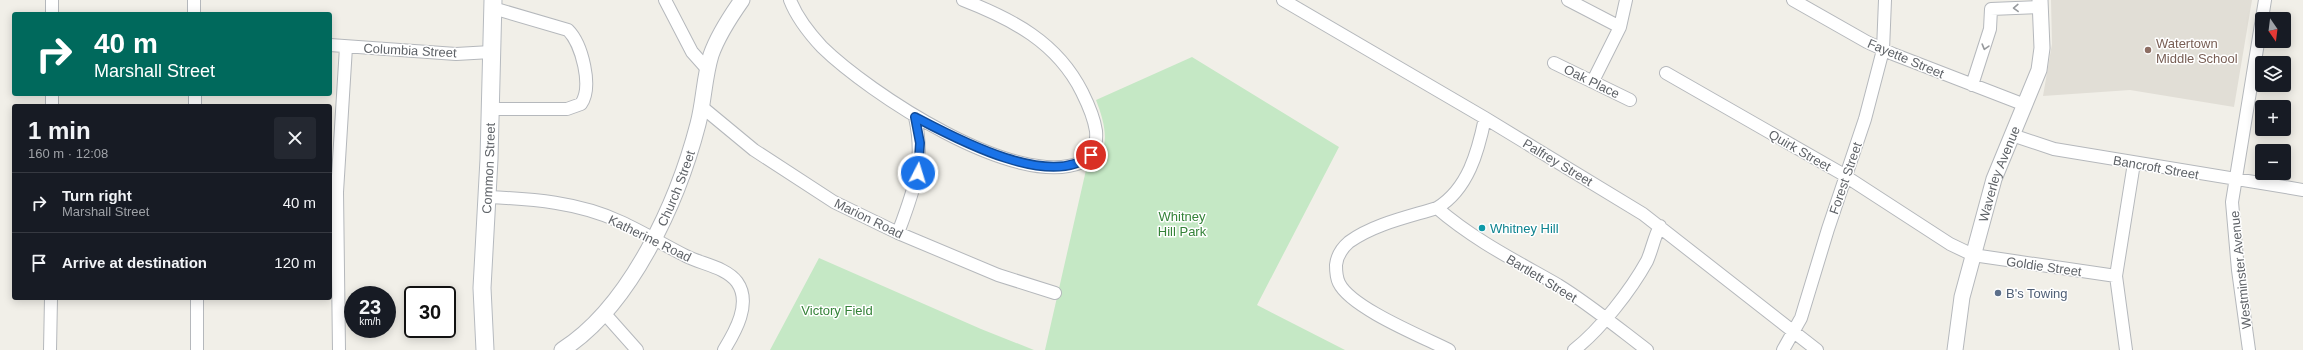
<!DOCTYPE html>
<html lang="en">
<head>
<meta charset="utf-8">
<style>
  body { margin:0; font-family:Arial,sans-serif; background:#242831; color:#f1f3f6; height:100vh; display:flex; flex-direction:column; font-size:15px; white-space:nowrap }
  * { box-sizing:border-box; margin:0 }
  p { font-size:13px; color:#9ea1a6 }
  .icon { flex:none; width:22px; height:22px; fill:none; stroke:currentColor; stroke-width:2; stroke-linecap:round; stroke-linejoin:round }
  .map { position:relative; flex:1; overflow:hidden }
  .side { position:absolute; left:12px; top:104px; width:320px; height:196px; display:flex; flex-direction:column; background:#171b24; border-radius:4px; box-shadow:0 2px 10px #0003 }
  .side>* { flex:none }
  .guide { position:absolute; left:12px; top:12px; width:320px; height:84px; border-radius:4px; box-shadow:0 2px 10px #0003; background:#00695c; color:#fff; overflow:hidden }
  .needle { width:26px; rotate:166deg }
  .tools { position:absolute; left:2255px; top:12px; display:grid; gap:8px }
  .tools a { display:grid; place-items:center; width:36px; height:36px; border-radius:4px; background:#171b24; box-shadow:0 2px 10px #0003; font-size:20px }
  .speed { position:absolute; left:344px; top:286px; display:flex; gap:8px; font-size:20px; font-weight:700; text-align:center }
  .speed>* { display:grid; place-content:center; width:52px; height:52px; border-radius:50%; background:#171b24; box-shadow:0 2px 10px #0003; line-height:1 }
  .speed small { font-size:10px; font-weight:400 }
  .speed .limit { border:2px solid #111; border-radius:6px; background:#fff; color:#111 }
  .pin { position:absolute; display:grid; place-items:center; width:34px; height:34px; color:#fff; margin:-17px; border:2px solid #fff; border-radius:50%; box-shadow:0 1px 4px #0007 }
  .me { position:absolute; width:44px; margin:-22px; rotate:5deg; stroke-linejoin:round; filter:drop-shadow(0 0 3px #0008) }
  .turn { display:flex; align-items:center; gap:14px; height:84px; padding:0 16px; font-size:18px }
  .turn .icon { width:52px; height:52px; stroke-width:2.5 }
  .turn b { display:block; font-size:28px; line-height:34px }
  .round { display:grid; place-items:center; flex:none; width:42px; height:42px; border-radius:4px; background:#242831 }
  .headline { display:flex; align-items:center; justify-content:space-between; height:68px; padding:0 16px }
  h1 { font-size:24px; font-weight:800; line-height:30px }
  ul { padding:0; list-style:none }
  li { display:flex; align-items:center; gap:12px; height:60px; padding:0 16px; border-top:1px solid #363941 }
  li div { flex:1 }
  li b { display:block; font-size:15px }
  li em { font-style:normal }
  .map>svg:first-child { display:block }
  .education { fill:#e1ded6 }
  .green { fill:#c5e8c5 }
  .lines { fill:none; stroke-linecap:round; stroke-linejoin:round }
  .minor-casing { stroke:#b5b8bc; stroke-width:14 }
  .tertiary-casing { stroke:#b5b8bc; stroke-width:17 }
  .secondary-casing { stroke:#b6babf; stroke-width:19 }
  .minor { stroke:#fff; stroke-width:12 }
  .tertiary { stroke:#fff; stroke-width:15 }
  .secondary { stroke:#fff; stroke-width:17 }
  .oneway { stroke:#979a9d }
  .route-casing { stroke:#114b97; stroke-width:10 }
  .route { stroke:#1a73e8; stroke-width:7 }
  .education-dot { fill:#8d6e63; stroke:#fff; stroke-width:1.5 }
  .culture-dot { fill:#0f9aa8; stroke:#fff; stroke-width:1.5 }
  .service-dot { fill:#5c6f8a; stroke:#fff; stroke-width:1.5 }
  .labels { text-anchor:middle; stroke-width:3; stroke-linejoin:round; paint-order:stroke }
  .education-label { font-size:13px; fill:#785e54; stroke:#fff; text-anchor:start }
  .street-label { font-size:13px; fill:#5f6368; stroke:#fff }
  .park-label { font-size:13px; fill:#348238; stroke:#fff }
  .culture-label { font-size:13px; fill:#0d838f; stroke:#fff; text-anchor:start }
  .service-label { font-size:13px; fill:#4e5e75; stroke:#fff; text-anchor:start }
</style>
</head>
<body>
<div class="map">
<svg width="2303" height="350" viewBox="0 0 2303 350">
  <rect width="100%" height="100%" fill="#f1efe8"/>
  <!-- education -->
  <path class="education" d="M2051 0H2252L2234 107 2130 90 2043 96 2052 44Z"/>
  <!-- green -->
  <path class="green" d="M1192 57 1339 147 1257 305 1345 350H1045L1086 170C1113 153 1106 126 1096 100Z
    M819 258 981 329 1034 350H770Z"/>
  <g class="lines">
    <defs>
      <path id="minor" d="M194 0V14
        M665 0 692 52 708 70
        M790 0C797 18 809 33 822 47 868 92 1016 191 1082 162 1094 156 1097 144 1096 131 1094 117 1088 104 1082 92 1057 42 1012 19 963 0
        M1283 0 1485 118 1643 214 1817 350
        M1568 0 1620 27
        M1793 0 1867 42 1893 54 2025 105
        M52 14V0
        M330 45 456 54 491 52
        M1554 63 1630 100
        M1666 73 1839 172 1950 244 1973 255 2116 276
        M1593 81 1620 27 1626 0
        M1972 85 1990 29 1991 9 2041 7
        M195 94V106
        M52 106V94
        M702 107 754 150 834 202 898 233 998 275 1055 293
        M490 109H567L581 104C593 87 582 44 568 30L493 8
        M2012 135 2054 149 2303 190
        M487 197C533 199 578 202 621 222 643 232 664 245 686 256 701 264 726 267 737 282 752 303 735 332 724 350
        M1437 208C1474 240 1516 261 1558 285 1589 304 1618 328 1647 350
        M898 233C914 190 925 163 915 117
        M197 298V350
        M605 314 637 350
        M50 350 51 298
        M339 350 337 192 346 47
        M1449 350C1423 337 1351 308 1339 283 1336 277 1336 271 1336 265 1337 256 1342 248 1349 242 1374 224 1408 217 1437 208 1468 189 1478 152 1485 118
        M1574 350C1600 330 1631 290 1647 261 1652 250 1654 237 1660 226
        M1783 350 1801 318 1828 229 1865 119 1883 50 1885 0
        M2126 350 2116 276 2134 163
        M2249 350 2238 270 2232 202 2265 0"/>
      <g id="tertiary">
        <path id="s1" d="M562 350C631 306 678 201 698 124 704 101 704 78 711 55 718 35 730 17 742 0"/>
        <path id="s2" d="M1955 350 1962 297 1994 179 2039 70 2042 48 2040 0"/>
      </g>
      <g id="secondary">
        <path id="s3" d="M485 350 482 288 489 159 493 0"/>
      </g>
    </defs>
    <!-- minor casing -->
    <use href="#minor" class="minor-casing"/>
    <!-- tertiary casing -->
    <use href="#tertiary" class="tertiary-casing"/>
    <!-- secondary casing -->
    <use href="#secondary" class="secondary-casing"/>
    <!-- minor -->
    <use href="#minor" class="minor"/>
    <!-- tertiary -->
    <use href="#tertiary" class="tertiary"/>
    <!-- secondary -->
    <use href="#secondary" class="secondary"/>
  </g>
  <!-- one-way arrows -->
  <defs><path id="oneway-chevron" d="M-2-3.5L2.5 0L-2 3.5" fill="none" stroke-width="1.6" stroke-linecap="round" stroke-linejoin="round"/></defs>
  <g class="oneway">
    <use href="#oneway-chevron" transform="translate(2016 8) rotate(178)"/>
    <use href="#oneway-chevron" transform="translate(1985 47) rotate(106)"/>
  </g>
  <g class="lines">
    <defs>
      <path id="route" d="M918 173 920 143 915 117C955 138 1050 190 1091 155"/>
    </defs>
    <!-- route casing -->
    <use href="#route" class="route-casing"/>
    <!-- route -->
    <use href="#route" class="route"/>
  </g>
  <!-- markers -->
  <circle class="education-dot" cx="2148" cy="50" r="4"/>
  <circle class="culture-dot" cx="1482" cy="228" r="4"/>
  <circle class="service-dot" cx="1998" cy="293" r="4"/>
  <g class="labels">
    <!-- education labels -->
    <g class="education-label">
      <text x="2156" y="48">Watertown<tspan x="2156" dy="15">Middle School</tspan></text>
    </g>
    <!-- street labels -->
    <g class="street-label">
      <text transform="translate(410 50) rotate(3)" y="5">Columbia Street</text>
      <text transform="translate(1906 58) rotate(23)" y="5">Fayette Street</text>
      <text transform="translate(1592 81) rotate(26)" y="5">Oak Place</text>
      <text transform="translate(1800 150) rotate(30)" y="5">Quirk Street</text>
      <text transform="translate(1558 162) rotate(31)" y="5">Palfrey Street</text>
      <text transform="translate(2156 167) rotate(10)" y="5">Bancroft Street</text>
      <text dy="5" stroke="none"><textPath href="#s3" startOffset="182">Common Street</textPath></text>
      <text dy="5" stroke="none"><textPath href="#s2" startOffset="182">Waverley Avenue</textPath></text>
      <text transform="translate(1845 178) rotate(-71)" y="5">Forest Street</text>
      <text dy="5" stroke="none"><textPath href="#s1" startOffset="201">Church Street</textPath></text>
      <text transform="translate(869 218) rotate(26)" y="5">Marion Road</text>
      <text transform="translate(650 238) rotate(26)" y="5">Katherine Road</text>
      <text transform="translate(2044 266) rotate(8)" y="5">Goldie Street</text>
      <text transform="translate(2240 270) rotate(-96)" y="5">Westminster Avenue</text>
      <text transform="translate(1542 278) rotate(31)" y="5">Bartlett Street</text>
    </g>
    <!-- park labels -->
    <g class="park-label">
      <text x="1182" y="221">Whitney<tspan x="1182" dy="15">Hill Park</tspan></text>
      <text x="837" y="315">Victory Field</text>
    </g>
    <!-- culture labels -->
    <g class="culture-label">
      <text x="1490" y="233">Whitney Hill</text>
    </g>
    <!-- service labels -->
    <g class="service-label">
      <text x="2006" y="298">B's Towing</text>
    </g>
  </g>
</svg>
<div class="tools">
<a><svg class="needle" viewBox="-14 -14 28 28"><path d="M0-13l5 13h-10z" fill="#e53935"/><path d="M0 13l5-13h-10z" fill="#9ea1a6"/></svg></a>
<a><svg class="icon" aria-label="layers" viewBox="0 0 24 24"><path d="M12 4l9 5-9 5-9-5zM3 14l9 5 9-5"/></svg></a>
<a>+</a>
<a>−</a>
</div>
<div class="speed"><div>23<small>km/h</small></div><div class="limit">30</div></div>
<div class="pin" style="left:1091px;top:155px;background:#d93025"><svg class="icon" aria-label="arrive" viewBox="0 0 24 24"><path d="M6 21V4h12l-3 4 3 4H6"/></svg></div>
<svg class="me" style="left:918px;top:173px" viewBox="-20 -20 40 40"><circle r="17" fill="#1a73e8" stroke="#fff" stroke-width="3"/><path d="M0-11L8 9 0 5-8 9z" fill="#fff"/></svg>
<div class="guide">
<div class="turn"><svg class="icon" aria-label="right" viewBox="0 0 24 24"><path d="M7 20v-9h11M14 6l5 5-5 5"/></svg><div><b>40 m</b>Marshall Street</div></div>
</div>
<section class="side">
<div class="headline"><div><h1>1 min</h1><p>160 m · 12:08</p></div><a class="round"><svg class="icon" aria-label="close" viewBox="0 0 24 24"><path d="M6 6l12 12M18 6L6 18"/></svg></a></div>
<ul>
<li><svg class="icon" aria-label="right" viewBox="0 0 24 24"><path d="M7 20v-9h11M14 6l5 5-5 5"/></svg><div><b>Turn right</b><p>Marshall Street</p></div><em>40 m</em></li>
<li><svg class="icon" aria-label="arrive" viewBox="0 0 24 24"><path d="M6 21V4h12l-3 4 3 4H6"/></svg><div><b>Arrive at destination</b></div><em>120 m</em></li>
</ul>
</section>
</div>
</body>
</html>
